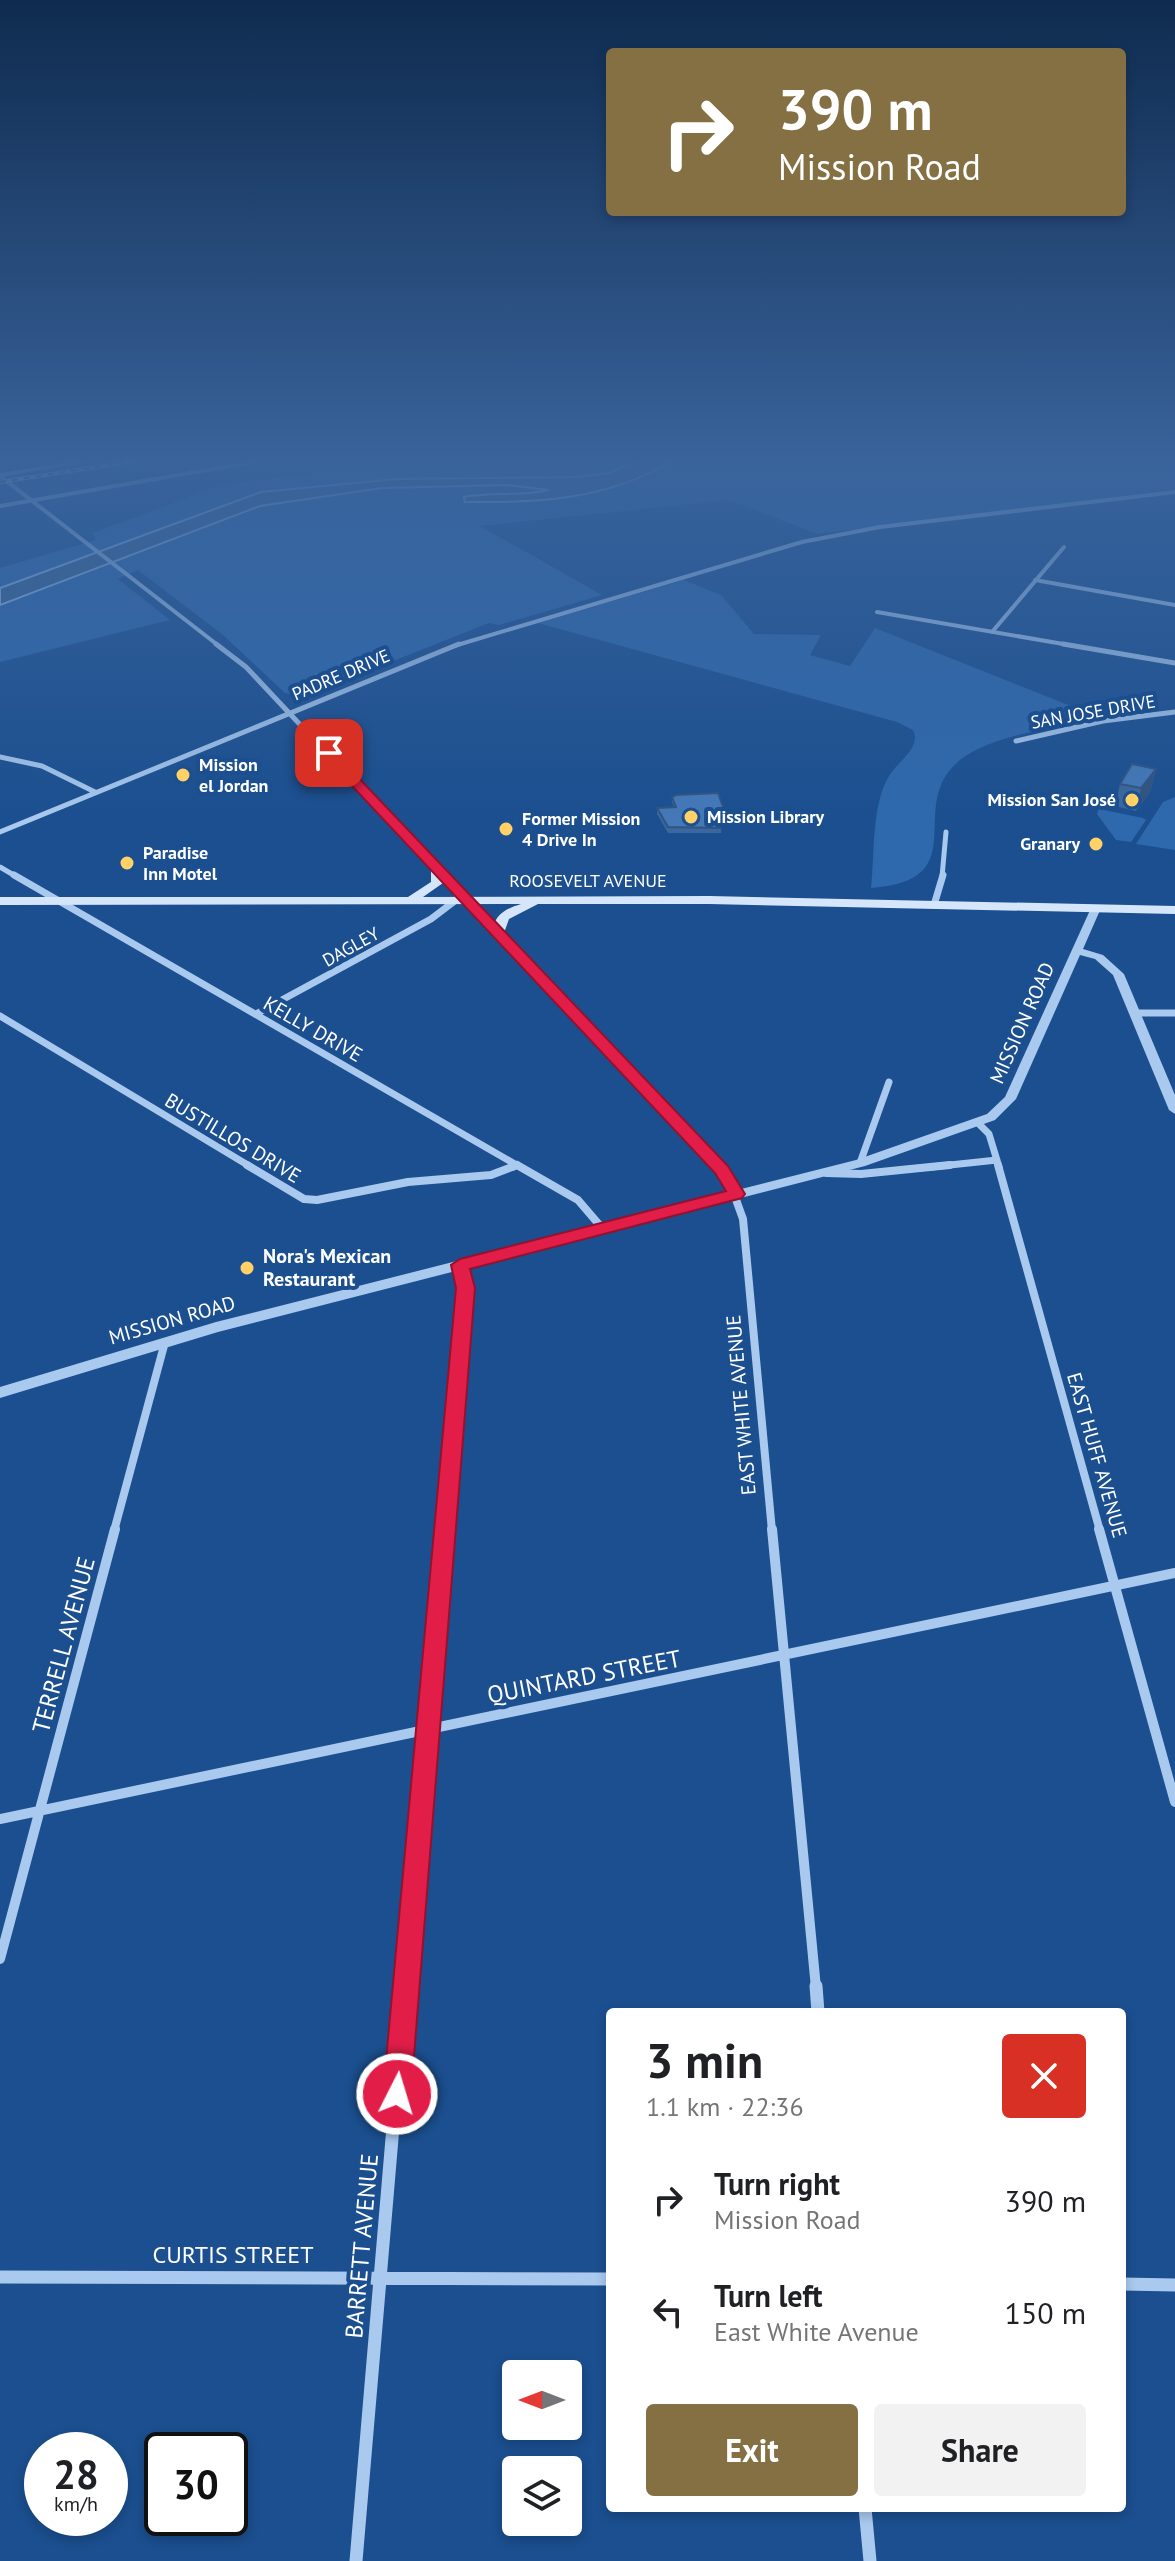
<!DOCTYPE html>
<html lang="en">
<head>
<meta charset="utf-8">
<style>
  body { margin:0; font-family:"PT Sans",sans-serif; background:#f2f2f2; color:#202124; height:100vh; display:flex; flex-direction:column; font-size:30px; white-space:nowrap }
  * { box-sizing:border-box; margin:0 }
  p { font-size:26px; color:#757577 }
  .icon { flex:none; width:44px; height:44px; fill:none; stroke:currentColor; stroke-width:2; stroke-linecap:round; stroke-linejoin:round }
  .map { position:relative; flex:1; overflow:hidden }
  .sheet { position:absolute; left:606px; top:2008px; width:520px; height:504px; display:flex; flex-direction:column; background:#fff; border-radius:8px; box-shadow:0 4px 12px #0003 }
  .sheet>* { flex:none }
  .banner { position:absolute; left:606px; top:48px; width:520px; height:168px; border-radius:8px; box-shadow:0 4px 12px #0003; background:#847042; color:#fff; overflow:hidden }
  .needle { width:52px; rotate:270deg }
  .buttons { position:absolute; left:502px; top:2360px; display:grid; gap:16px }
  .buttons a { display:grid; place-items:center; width:80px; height:80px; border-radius:8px; background:#fff; box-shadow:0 4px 12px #0003; font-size:40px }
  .speed { position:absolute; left:24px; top:2432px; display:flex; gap:16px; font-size:40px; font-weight:700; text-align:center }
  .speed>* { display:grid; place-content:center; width:104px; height:104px; border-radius:50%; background:#fff; box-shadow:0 4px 12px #0003; line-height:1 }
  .speed small { font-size:20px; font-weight:400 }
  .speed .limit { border:4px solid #111; border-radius:12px; background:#fff; color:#111 }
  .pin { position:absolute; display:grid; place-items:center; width:68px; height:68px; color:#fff; margin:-34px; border-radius:16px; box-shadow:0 4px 12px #0006 }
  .me { position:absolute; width:88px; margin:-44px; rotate:5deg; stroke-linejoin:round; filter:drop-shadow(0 0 6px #0008) }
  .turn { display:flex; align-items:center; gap:28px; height:168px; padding:0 40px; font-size:36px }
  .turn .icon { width:104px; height:104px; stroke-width:2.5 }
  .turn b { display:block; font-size:56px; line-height:68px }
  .round { display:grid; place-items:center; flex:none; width:84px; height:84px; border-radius:8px; background:#f2f2f2 }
  .head { display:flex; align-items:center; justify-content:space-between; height:136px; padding:0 40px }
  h1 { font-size:48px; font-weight:600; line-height:60px }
  .button { display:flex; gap:16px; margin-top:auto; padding:16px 40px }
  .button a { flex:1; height:92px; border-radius:8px; background:#847042; color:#fff; font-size:32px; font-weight:600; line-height:92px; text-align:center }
  .button a+a { background:#f2f2f2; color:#202124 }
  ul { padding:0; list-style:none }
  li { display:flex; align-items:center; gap:24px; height:112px; padding:0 40px }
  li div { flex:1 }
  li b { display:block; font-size:30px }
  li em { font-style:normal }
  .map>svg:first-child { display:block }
  .green { fill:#2e69ad }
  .water { fill:#3c6290; stroke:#9cc4f0; stroke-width:2 }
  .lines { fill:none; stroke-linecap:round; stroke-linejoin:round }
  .minor-far5 { stroke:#a9c9ee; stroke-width:4 }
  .minor-far4 { stroke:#a9c9ee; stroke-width:5 }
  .minor-far3 { stroke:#a9c9ee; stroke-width:7 }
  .minor-far2 { stroke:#a9c9ee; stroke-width:8 }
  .minor-far1 { stroke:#a9c9ee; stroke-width:10 }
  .minor { stroke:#a9c9ee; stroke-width:13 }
  .tertiary { fill:#a9c9ee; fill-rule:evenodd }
  .secondary { fill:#d6e6fa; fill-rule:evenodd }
  .rail-casing { stroke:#fff; stroke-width:4 }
  .rail { stroke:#1b4f8f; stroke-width:2; stroke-dasharray:6; stroke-linecap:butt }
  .wall { fill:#3a679d }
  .shaded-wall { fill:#305480 }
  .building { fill:#4478b7; stroke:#305480; stroke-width:2 }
  .route { fill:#e11d48; stroke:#92132f; stroke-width:2 }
  .poi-dot { fill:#ffd166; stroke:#1b4f8f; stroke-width:3 }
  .labels { text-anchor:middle; stroke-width:8; stroke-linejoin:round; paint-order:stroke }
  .far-street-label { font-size:18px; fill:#fff; stroke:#1b4f8f }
  .far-poi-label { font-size:18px; font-weight:bold; fill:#fff; stroke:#1b4f8f; text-anchor:start }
  .street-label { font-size:20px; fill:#fff; stroke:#1b4f8f }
  .poi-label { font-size:20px; font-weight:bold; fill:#fff; stroke:#1b4f8f; text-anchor:start }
  .near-street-label { font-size:24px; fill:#fff; stroke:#1b4f8f }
</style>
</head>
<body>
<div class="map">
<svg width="1175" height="2561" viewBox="0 0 1175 2561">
  <rect width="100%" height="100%" fill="#1b4f8f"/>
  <!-- green -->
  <path class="green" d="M464 461H1175V489L817 534 730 500 480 526 602 595 499 625 489 623 305 696 285 693 223 635 138 570 118 579 170 620 0 662V568L96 540 93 533 221 485 391 463Z
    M684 580 721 595 754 634 821 635 810 655 850 666 875 628 1101 718C1061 727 992 734 960 760 903 806 978 880 871 888 875 854 871 806 889 776 897 762 922 748 913 730L897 722 538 623Z
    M1175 797V850L1136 844 1163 802Z
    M1099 809 1143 818 1146 820 1131 842 1116 840 1097 814Z"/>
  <!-- water -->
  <path class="water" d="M640 461H670C610 500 535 503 465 502L464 497C492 491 521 497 549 490L508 485 382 488 260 506 0 605V588L261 492 397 479 578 477 608 473Z"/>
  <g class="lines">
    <!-- minor-far5 -->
    <path class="minor-far5" d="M0 476 219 646
      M0 506 259 461
      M1035 580 1175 605
      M877 612 1075 646
      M992 632 1064 547
      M454 646 802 542 880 527 1175 492"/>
    <!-- minor-far4 -->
    <path class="minor-far4" d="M216 644 246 667 443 877
      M1063 644 1175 663
      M1016 741 1103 721 1175 712
      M0 757 42 766 95 792
      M0 832 459 644
      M0 867 17 877
      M942 877 946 832"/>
    <!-- minor-far3 -->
    <path class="minor-far3" d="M14 875 520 1167
      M441 875 715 1167
      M934 905 943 875
      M1135 1013H1175
      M256 1014 431 919 456 900
      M0 1016 251 1167
      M977 1122 989 1134 999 1167
      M860 1163 889 1082
      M513 1167 517 1165
      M931 1167 997 1160"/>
    <!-- minor-far2 -->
    <path class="minor-far2" d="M247 1165 304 1199 317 1200 408 1182 491 1175 517 1165
      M517 1165 578 1200 602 1228
      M713 1165 730 1183 743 1219 772 1531
      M998 1165 1100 1531
      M826 1173 861 1174 950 1165
      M114 1531 165 1342
      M444 1531 465 1288 460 1265"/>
    <!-- minor-far1 -->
    <path class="minor-far1" d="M772 1529 816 1988
      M1099 1529 1175 1802
      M0 1819 1175 1573
      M0 1959 115 1529
      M405 1988 444 1529"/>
    <!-- minor -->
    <path class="minor" d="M816 1986 818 2012
      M0 2277 610 2279
      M1122 2284 1175 2285
      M865 2508 870 2561
      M356 2561 405 1986"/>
    <!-- tertiary -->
    <path class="tertiary" d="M1096 905 1101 908 1083 949 1103 955 1124 974 1175 1095V1114L1169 1110 1113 975 1095 959 1080 955 1016 1099 995 1120 865 1166 218 1332 0 1398V1387L216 1322 856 1160 987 1114 1005 1097 1091 908Z"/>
    <!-- secondary -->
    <path class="secondary" d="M75 461H93L0 477V473Z
      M437 864 443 868V883L423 897 709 896 1175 906V914L709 904H538L509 919 504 933 498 937 492 933C494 915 505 909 521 904L0 905V897H408L431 882V868Z"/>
    <defs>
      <path id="rail" d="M0 482 135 461"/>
    </defs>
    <!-- rail casing -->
    <use href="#rail" class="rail-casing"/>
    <!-- rail -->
    <use href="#rail" class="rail"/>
  </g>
  <!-- wall -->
  <path class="wall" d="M1156 769 1150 792 1136 811 1115 806 1120 784Z
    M672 797 727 818V824L721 825V833H668L657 814V808L674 807 672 802Z"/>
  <!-- shaded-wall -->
  <path class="shaded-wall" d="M1156 769 1150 792 1136 811 1141 788Z"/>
  <!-- building -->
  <path class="building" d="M1132 764 1156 769 1141 788 1120 784Z
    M718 793 727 818 720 819 721 828 668 827 657 808 676 807 672 797 676 795Z"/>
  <!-- sky -->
  <linearGradient id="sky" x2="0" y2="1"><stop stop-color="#0f2b4f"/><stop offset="0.56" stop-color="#39639b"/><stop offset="1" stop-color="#39639b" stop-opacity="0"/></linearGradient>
  <rect width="1175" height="820" fill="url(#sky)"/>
  <!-- route -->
  <path class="route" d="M324 751H333L728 1166 745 1194 742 1198 470 1269 475 1288 411 2094 407 2104 397 2108 387 2104 383 2094 456 1288 451 1265 460 1259 726 1191 715 1173 324 756Z"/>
  <!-- markers -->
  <g class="poi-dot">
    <circle cx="183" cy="775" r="8"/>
    <circle cx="1132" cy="800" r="8"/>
    <circle cx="691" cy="817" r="8"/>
    <circle cx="506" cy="829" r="8"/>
    <circle cx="1096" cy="844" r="8"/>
    <circle cx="127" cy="863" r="8"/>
    <circle cx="247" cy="1268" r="8"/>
  </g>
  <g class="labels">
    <!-- far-street labels -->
    <g class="far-street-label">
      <text transform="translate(341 675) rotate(-23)" y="6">PADRE DRIVE</text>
      <text transform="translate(1093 712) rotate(-10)" y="6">SAN JOSE DRIVE</text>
      <text x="588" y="887">ROOSEVELT AVENUE</text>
      <text transform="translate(351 947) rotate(-29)" y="6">DAGLEY</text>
    </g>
    <!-- far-poi labels -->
    <g class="far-poi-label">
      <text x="199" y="771">Mission<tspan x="199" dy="21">el Jordan</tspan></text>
      <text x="1116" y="806" text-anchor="end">Mission San José</text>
      <text x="707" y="823">Mission Library</text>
      <text x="522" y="825">Former Mission<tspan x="522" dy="21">4 Drive In</tspan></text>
      <text x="1080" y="850" text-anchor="end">Granary</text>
      <text x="143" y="859">Paradise<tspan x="143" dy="21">Inn Motel</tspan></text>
    </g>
    <!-- street labels -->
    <g class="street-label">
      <text transform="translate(1022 1023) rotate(-66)" y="7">MISSION ROAD</text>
      <text transform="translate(313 1029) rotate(30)" y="7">KELLY DRIVE</text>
      <text transform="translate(233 1138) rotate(31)" y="7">BUSTILLOS DRIVE</text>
      <text transform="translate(172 1320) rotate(-16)" y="7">MISSION ROAD</text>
      <text transform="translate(741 1405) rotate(-95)" y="7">EAST WHITE AVENUE</text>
      <text transform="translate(1097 1455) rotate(74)" y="7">EAST HUFF AVENUE</text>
    </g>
    <!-- poi labels -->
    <g class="poi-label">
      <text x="263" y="1263">Nora's Mexican<tspan x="263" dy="23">Restaurant</tspan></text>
    </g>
    <!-- near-street labels -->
    <g class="near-street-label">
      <text transform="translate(64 1645) rotate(-75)" y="8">TERRELL AVENUE</text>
      <text transform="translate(584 1677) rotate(-11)" y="8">QUINTARD STREET</text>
      <text transform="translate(362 2246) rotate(-85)" y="8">BARRETT AVENUE</text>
      <text x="233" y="2263">CURTIS STREET</text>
    </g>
  </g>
</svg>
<div class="buttons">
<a><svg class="needle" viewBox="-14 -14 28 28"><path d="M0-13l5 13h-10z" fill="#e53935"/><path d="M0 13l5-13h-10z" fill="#757577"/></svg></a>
<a><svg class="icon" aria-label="layers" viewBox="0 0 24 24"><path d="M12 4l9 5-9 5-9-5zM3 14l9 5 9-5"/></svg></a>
</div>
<div class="speed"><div>28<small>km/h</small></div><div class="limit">30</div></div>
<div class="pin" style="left:329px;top:753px;background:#d93025"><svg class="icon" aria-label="arrive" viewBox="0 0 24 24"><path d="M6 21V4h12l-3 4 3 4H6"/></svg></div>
<svg class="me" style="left:397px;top:2094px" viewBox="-20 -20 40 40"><circle r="17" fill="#e11d48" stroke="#fff" stroke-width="3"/><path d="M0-11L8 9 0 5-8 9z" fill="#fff"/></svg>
<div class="banner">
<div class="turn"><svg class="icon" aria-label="right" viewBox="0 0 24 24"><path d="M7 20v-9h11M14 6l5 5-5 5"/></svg><div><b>390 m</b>Mission Road</div></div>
</div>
<section class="sheet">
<div class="head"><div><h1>3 min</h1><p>1.1 km · 22:36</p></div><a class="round" style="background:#d93025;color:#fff"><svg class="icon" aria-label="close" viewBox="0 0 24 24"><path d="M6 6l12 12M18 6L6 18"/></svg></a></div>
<ul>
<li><svg class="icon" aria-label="right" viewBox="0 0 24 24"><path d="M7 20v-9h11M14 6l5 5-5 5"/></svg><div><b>Turn right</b><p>Mission Road</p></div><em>390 m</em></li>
<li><svg class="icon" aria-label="left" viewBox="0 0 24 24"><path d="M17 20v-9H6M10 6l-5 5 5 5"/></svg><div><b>Turn left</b><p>East White Avenue</p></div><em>150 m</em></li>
</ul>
<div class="button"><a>Exit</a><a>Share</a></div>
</section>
</div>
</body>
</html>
